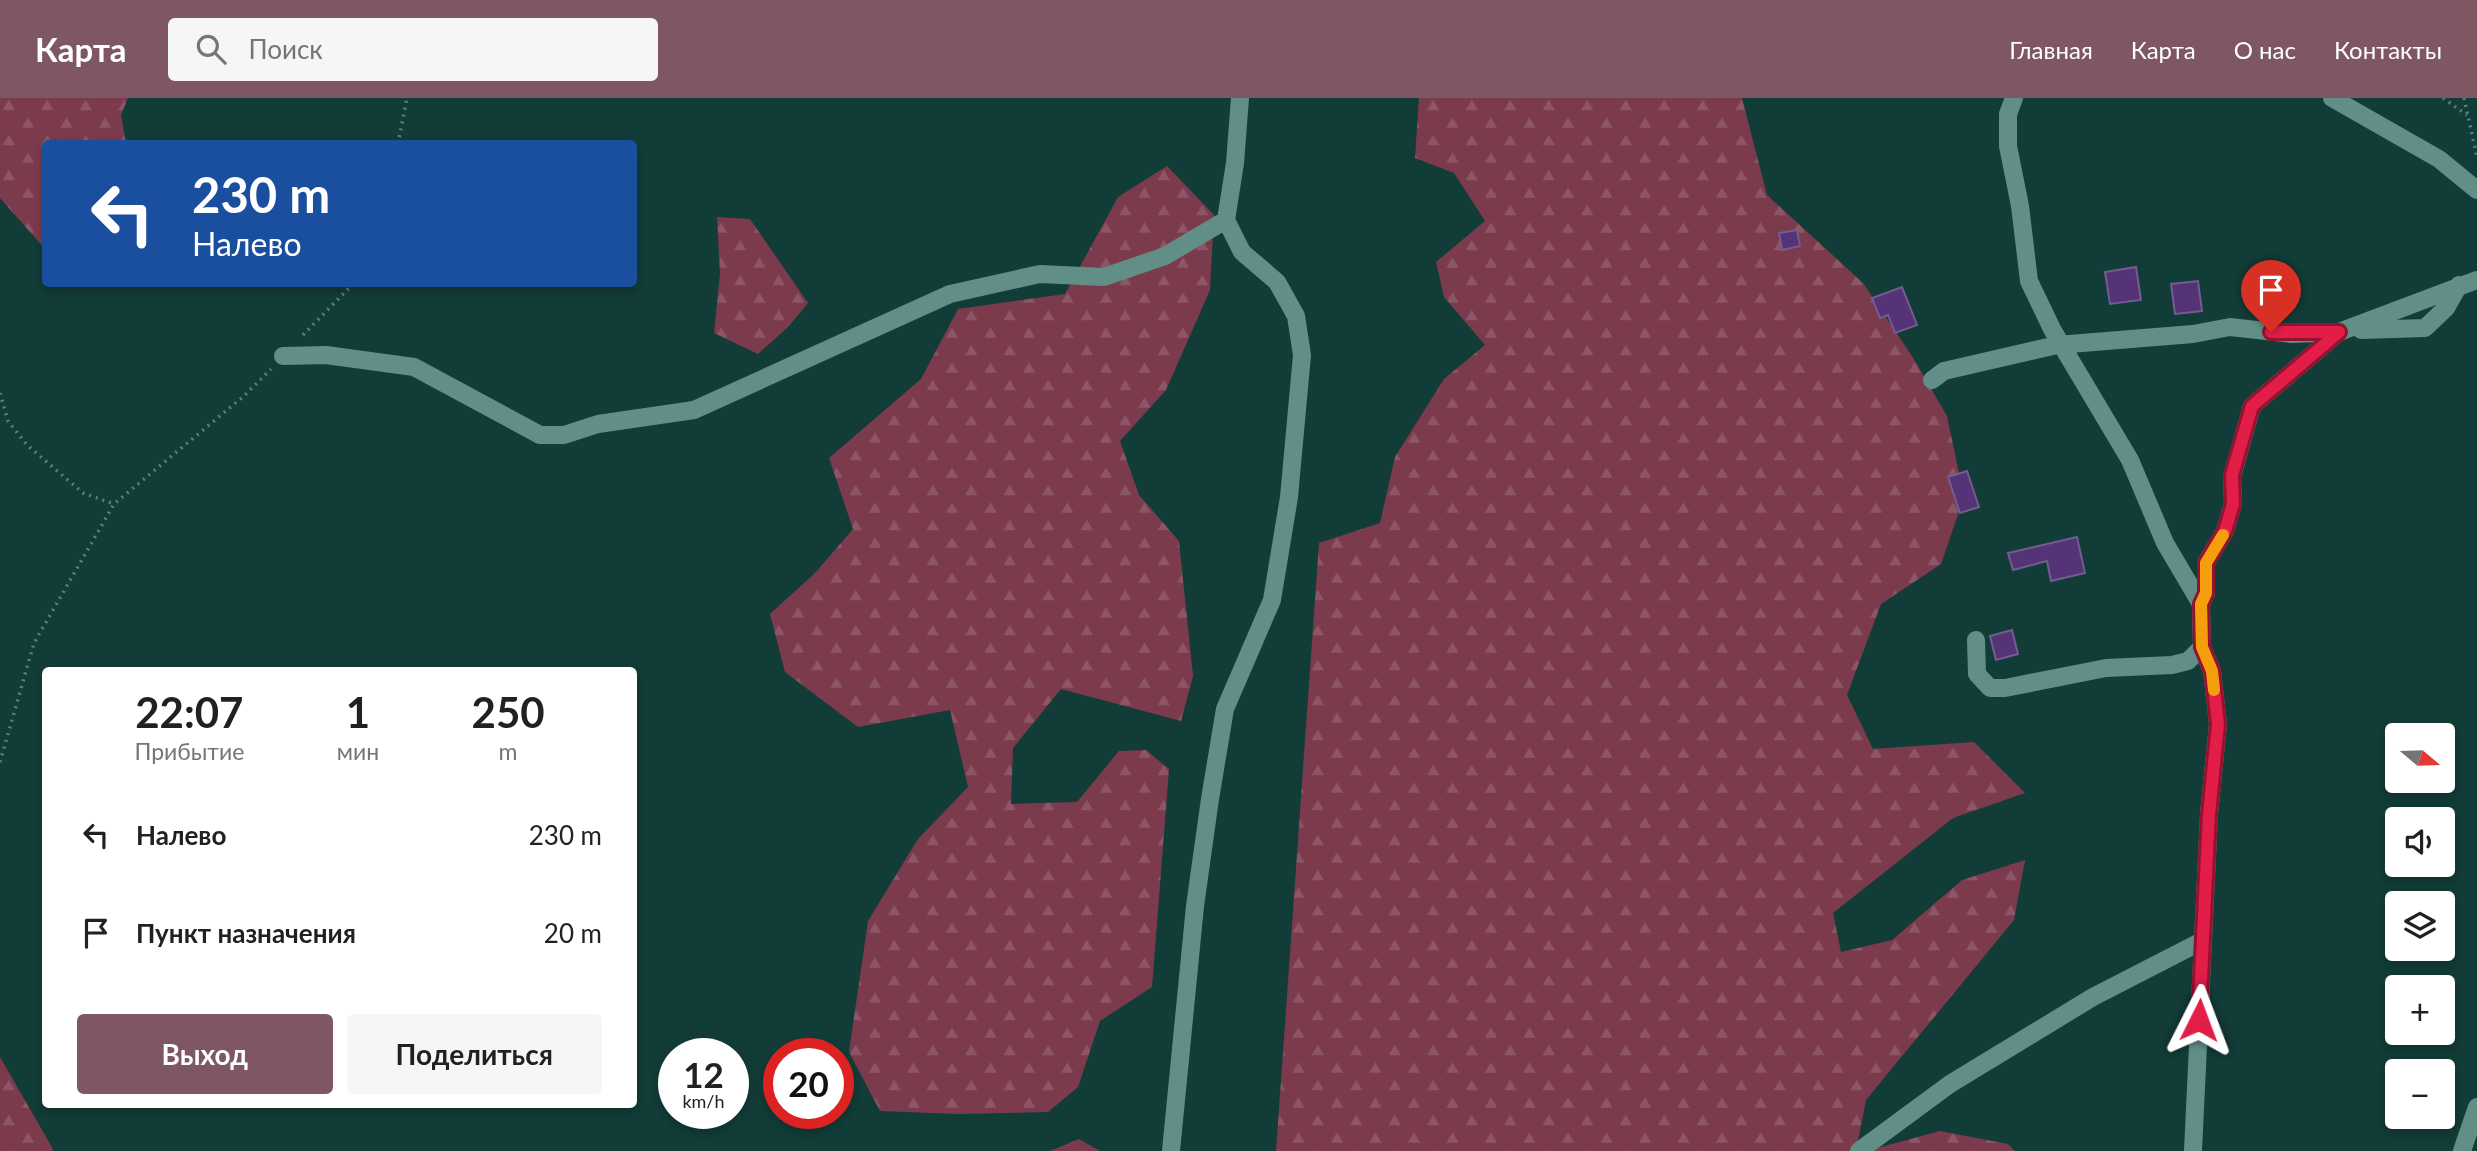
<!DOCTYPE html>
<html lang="ru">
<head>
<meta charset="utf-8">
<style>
  body { margin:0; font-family:Lato,sans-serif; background:#f6f6f6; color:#202124; height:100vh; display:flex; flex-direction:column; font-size:26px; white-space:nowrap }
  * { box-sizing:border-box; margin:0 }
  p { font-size:23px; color:#757577 }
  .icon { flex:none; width:38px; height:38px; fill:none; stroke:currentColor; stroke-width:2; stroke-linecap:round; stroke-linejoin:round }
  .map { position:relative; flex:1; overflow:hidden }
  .panel { position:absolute; left:42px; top:569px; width:595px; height:441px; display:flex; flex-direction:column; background:#fff; border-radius:7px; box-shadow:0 4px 10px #0003 }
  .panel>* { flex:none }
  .top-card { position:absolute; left:42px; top:42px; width:595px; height:147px; border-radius:7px; box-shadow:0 4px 10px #0003; background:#1a4fa0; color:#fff; overflow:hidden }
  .needle { width:46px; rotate:109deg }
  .controls { position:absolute; left:2385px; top:625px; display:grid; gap:14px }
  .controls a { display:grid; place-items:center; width:70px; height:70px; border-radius:7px; background:#fff; box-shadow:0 4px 10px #0003; font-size:35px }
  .speed { position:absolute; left:658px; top:940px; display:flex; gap:14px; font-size:35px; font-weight:700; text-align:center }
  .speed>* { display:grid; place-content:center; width:91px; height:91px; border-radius:50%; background:#fff; box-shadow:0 4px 10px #0003; line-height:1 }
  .speed small { font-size:18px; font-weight:400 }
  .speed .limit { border:10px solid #d22; background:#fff; color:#111 }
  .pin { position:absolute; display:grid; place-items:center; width:60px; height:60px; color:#fff; margin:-72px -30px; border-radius:50% 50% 50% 0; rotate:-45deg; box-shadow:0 0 7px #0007 }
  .pin .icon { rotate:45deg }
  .me { position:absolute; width:77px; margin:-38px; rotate:3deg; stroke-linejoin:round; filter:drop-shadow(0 0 5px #0008) }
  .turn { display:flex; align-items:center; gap:24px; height:147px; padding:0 35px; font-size:32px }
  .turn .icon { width:91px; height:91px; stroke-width:2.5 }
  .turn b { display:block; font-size:49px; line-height:60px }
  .eta { display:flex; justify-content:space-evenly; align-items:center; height:119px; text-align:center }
  .eta b { font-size:42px; font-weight:700; line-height:49px }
  .primary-button { display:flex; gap:14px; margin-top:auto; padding:14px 35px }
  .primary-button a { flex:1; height:80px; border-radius:7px; background:#7e5763; color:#fff; font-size:28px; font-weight:700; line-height:80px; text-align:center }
  .primary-button a+a { background:#f6f6f6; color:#202124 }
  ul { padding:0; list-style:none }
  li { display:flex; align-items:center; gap:21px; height:98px; padding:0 35px }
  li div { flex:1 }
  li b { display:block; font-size:26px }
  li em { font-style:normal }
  header { display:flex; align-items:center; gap:42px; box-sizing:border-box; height:98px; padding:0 35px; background:#7e5763; color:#fff }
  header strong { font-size:33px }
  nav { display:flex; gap:38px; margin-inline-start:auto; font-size:24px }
  .search { width:490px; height:63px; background:#f6f6f6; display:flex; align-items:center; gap:18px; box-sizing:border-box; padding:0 24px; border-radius:7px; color:#757577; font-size:26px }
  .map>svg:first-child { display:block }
  .forest { fill:url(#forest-firs) }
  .building { fill:#543377; stroke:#725d8e; stroke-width:2 }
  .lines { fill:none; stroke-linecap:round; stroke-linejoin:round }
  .path { stroke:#59817b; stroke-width:3.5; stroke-dasharray:2 5; stroke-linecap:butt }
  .minor { stroke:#618f88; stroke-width:18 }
  .route-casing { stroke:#92132f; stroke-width:18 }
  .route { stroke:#e11d48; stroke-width:12 }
  .slow { stroke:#f59e0b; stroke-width:12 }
</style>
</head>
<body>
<header>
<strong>Карта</strong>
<div class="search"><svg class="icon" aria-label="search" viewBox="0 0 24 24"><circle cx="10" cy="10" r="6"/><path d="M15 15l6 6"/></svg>Поиск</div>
<nav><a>Главная</a><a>Карта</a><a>О нас</a><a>Контакты</a></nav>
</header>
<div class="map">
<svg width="2477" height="1053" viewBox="0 0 2477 1053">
  <defs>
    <pattern id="forest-firs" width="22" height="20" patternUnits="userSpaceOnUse" patternTransform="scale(1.75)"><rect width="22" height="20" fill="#7c3a4d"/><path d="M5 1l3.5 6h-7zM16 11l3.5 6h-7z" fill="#8d5666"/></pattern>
  </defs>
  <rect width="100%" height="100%" fill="#123c37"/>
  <!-- forest -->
  <path class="forest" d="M0 0H128L121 17 126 45 46 46 45 151 0 100Z
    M1419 0H1742L1767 97 1863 185 1912 258 1947 318 1964 399 1941 466 1881 506 1847 597 1873 651 1974 644 2025 695 1953 720 1833 815 1841 854 1892 842 1962 782 2025 762 2014 822 1866 1002 1856 1053H1276L1319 445 1380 425 1395 359 1444 281 1485 247 1444 199 1436 164 1485 123 1454 75 1415 60Z
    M1167 68 1214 117 1210 192 1166 292 1120 343 1139 397 1179 443 1193 578 1181 623 1061 591 1013 650 1011 706 1077 704 1119 653 1146 652 1169 671 1152 889 1100 923 1078 989 1048 1014 958 1016 880 1013 849 954 868 823 918 741 968 689 950 612 858 629 785 574 770 516 815 475 853 431 829 360 921 281 958 211 1065 196 1118 99Z
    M717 119 750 121 808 205 789 228 758 256 714 235 720 176Z
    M0 959 53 1051 52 1053H0Z
    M1940 1033 2008 1046 2015 1053H1866Z
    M1079 1041 1100 1053H1050Z"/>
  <!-- building -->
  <path class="building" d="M1797 132 1800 148 1782 152 1779 135Z
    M2136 169 2141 202 2110 206 2105 174Z
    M2198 183 2202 213 2175 216 2171 186Z
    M1902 189 1917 227 1895 235 1888 217 1880 220 1872 200Z
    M1967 373 1979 409 1960 415 1948 379Z
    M2077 439 2085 475 2051 483 2047 463 2013 472 2008 455Z
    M2012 532 2018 556 1996 562 1990 538Z"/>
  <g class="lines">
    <!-- path -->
    <path class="path" d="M2443 0 2467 17
      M2464 0 2477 59
      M398 46 407 0
      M303 237 353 186
      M0 295 8 323 27 347 83 395 114 406
      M0 664 34 545 114 406 244 298 271 271"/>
    <!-- minor -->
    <path class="minor" d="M2014 0 2008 16V48L2020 108 2029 183 2052 231 2130 362 2165 445 2201 506
      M2332 0 2439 61 2477 92
      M2361 232 2425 230 2446 210 2459 187
      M283 258 326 257 414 269 540 337H564L598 326 694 312 950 196 1040 176 1104 179 1165 158 1226 122 1235 65 1240 0
      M1932 282 1944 273 2057 247 2193 236 2230 229 2292 236 2339 234 2477 182
      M1976 542 1977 576 1990 590H2005L2106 570 2172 567 2188 563 2202 549
      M1171 1053 1195 808 1210 701 1225 611 1272 502 1289 399 1302 257 1296 218 1277 184 1242 154 1226 122
      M1859 1053 1950 986 2093 899 2202 843
      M2193 1053 2209 716 2218 626 2212 573 2202 549 2201 506 2206 495V465L2225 433 2233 406 2232 378 2252 308 2339 234
      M2462 1053 2477 1009"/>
  </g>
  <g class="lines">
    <defs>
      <path id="route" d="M2199 922 2209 716 2218 626 2212 573 2202 549 2201 506 2206 495V465L2225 433 2233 406 2232 377 2252 308 2339 234H2271"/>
    </defs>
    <!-- route casing -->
    <use href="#route" class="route-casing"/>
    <!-- route -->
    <use href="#route" class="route"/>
    <!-- slow -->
    <path class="slow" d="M2214 592 2212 573 2202 549 2201 506 2206 495V465L2223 437"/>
  </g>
</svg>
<div class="controls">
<a><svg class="needle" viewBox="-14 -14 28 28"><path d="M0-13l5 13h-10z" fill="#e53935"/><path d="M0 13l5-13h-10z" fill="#757577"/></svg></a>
<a><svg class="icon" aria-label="sound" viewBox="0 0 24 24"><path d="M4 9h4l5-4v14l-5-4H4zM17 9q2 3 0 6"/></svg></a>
<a><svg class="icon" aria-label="layers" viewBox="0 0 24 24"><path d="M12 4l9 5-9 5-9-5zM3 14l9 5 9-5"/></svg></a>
<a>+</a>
<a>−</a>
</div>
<div class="speed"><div>12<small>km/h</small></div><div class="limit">20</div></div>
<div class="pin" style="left:2271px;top:234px;background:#d93025"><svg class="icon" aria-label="arrive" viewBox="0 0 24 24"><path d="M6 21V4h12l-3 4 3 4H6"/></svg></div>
<svg class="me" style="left:2199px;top:922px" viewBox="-20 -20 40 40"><path d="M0-17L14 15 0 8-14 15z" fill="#e11d48" stroke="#fff" stroke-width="4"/></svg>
<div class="top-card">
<div class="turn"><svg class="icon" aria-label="left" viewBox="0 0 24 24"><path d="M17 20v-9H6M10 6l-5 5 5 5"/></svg><div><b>230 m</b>Налево</div></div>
</div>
<section class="panel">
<div class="eta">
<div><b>22:07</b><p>Прибытие</p></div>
<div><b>1</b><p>мин</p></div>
<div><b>250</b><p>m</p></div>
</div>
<ul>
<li><svg class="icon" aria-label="left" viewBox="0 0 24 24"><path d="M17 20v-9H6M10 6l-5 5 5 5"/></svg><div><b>Налево</b></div><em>230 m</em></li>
<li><svg class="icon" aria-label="arrive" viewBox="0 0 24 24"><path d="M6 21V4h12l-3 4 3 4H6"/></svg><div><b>Пункт назначения</b></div><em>20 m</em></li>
</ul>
<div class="primary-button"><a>Выход</a><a>Поделиться</a></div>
</section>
</div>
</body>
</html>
